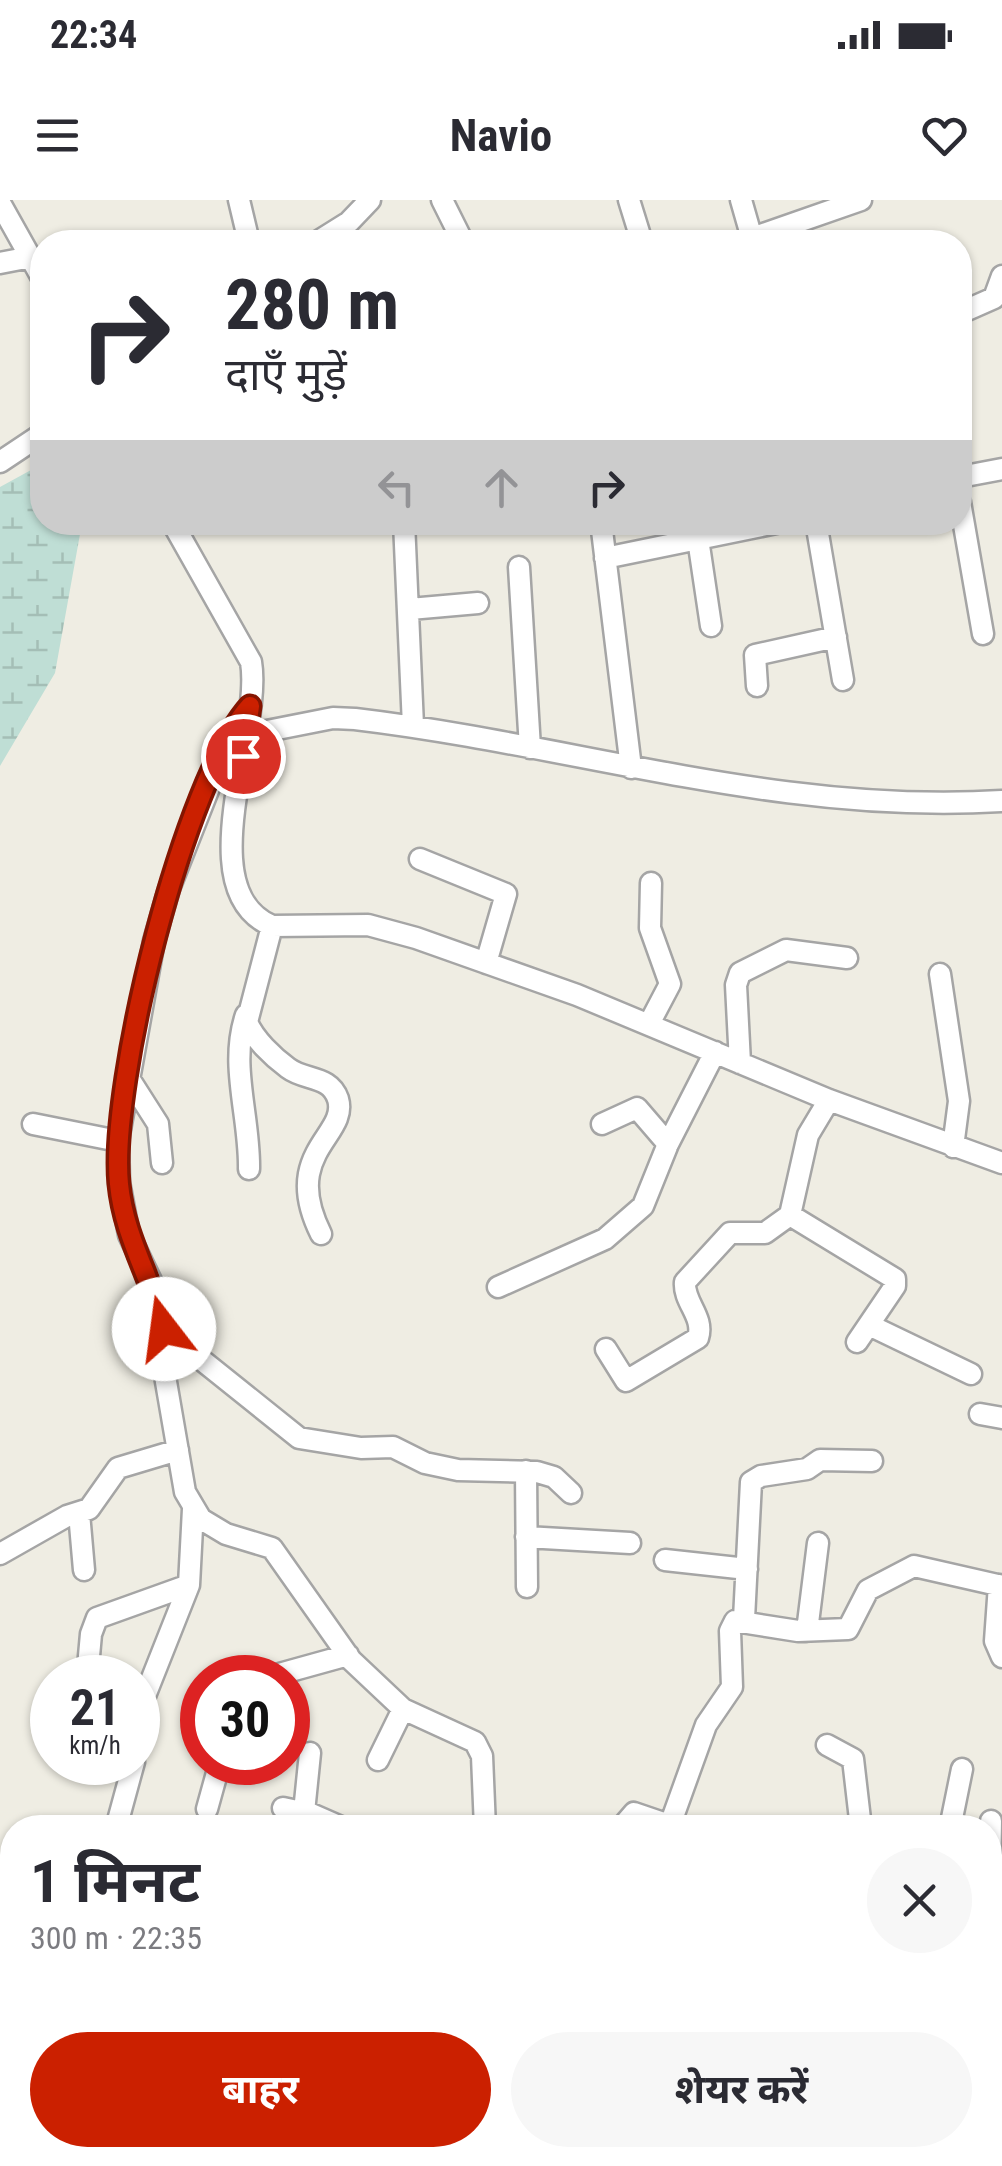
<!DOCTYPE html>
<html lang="hi">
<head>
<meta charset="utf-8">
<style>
  body { margin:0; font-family:"Roboto Condensed","Noto Sans Devanagari",sans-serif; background:#f7f7f7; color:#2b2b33; height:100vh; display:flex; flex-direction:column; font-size:38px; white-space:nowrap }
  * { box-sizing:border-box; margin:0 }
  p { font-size:32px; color:#7c7c81 }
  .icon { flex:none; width:55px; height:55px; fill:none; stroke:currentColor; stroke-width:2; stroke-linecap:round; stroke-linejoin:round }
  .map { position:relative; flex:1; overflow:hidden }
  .sheet { position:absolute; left:0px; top:1615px; width:1002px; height:352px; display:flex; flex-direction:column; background:#fff; border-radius:40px 40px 0 0; box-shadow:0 2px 8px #0004 }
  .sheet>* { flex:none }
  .top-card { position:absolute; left:30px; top:30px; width:942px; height:305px; border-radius:40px; box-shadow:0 2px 8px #0004; background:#fff; color:#2b2b33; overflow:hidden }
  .speed { position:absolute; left:30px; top:1455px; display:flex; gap:20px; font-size:50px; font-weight:700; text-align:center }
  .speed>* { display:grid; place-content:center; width:130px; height:130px; border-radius:50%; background:#fff; box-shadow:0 2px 8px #0004; line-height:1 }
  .speed small { font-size:25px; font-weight:400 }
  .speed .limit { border:15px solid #d22; background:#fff; color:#111 }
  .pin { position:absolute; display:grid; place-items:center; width:85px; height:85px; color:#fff; margin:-42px; border:5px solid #fff; border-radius:50%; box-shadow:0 2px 10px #0007 }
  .me { position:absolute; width:110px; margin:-55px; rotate:345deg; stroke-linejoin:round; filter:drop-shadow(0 0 8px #0008) }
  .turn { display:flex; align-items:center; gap:35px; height:210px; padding:0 30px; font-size:45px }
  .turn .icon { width:130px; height:130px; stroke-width:2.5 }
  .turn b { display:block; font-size:70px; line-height:85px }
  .lanes { display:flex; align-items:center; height:95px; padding:0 30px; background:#0003; justify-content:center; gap:50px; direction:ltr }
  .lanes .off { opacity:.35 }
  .round { display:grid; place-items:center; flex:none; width:105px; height:105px; border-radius:52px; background:#f7f7f7 }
  .head { display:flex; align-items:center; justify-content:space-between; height:170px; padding:0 30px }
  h1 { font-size:60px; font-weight:700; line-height:75px }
  .primary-button { display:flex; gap:20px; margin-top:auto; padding:20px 30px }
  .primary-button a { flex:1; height:115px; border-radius:60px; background:#cb2000; color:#fff; font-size:40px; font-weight:700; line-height:115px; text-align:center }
  .primary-button a+a { background:#f7f7f7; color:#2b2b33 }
  .status { display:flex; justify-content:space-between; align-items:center; height:70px; padding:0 50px; background:#fff; direction:ltr }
  .status svg { height:28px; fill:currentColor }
  header { display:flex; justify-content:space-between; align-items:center; height:130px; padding:0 30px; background:#fff; font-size:45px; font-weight:700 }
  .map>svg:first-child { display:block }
  .wetland { fill:url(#wetland-marsh) }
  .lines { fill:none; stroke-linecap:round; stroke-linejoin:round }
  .minor-casing { stroke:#a5a5a5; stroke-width:25 }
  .path { stroke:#ff8c64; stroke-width:2.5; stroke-dasharray:5 5; stroke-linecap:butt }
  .minor { stroke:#fff; stroke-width:20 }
  .route-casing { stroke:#841500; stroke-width:25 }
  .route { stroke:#cb2000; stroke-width:18 }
</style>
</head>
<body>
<div class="status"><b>22:34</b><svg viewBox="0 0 49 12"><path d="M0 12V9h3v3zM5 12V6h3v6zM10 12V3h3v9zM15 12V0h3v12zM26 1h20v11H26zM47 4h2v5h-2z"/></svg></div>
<header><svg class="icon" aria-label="menu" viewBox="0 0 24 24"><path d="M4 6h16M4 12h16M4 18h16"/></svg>Navio<svg class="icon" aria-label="heart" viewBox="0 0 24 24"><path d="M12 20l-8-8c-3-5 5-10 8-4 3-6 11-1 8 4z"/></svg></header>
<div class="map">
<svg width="1002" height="1966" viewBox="0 0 1002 1966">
  <defs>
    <pattern id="wetland-marsh" width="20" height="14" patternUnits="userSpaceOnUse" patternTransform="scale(2.5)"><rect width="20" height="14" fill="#bfded5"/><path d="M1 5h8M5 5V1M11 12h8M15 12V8" fill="none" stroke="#a4beb6"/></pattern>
  </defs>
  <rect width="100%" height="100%" fill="#efede3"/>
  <!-- wetland -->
  <path class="wetland" d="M42 264V322L82 323 55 473 0 566V287Z
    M990 1793H1002V1966H0V1794L12 1814V1955H990Z"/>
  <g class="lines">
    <defs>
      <path id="minor" d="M239 0 249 42
        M442 0 463 42
        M629 0 642 42
        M741 0 753 42
        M0 3 42 78
        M752 38 861 0
        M317 42 349 22 370 0
        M0 63 31 57
        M960 113 994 98 1002 76
        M0 262 42 234
        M960 277 1002 269
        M960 302 983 434
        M172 322 251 462C263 532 188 690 272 726L368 725 416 738 577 795 829 900 1002 963
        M404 322 413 526
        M601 322 631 568
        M816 322 843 480
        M698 339 711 426
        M605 358 781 322
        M519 367 530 548
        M410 409 478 403
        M757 486 755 455 836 437
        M250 506 224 550 169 689 154 741 118 941 119 982 129 1035 153 1085 163 1129 165 1176 185 1292 201 1319 226 1334 272 1348 351 1460 403 1509 475 1542 482 1556 485 1628
        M247 535 333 518 355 519C574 545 779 615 1002 601
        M420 659 506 694 486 763
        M272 726 247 822C254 839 273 857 288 868 305 881 330 875 338 899 349 936 280 952 321 1034
        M940 774 959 901 953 947
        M246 815C229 865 250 916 249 969
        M649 824 670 784 650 728 651 683
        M740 863 736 785 740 773 786 750 847 758
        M128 877 158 924 162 963
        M33 924 118 941
        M602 924 637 908 668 944
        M790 1015 895 1079V1086L857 1142
        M498 1087 605 1039 643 1006 668 944 715 852
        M869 1125 971 1174
        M163 1129 299 1238 361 1248 393 1247 425 1263 458 1270 537 1272 554 1277 571 1293
        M606 1149 626 1181 698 1138C705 1117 683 1102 685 1082L730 1033H765L790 1015 808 935 829 900
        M980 1214 1002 1218
        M526 1271 527 1387
        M79 1313 84 1370
        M526 1337 630 1343
        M0 1354 67 1316 89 1309 118 1268 178 1250
        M665 1360 747 1369
        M999 1385 995 1441 1002 1457
        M744 1419 751 1282 761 1276 807 1269 820 1260 872 1261
        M807 1431 818 1343
        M87 1478 91 1434 97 1418 189 1385
        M265 1478 348 1455
        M827 1545 853 1559 861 1628
        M138 1547 141 1506 189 1385 193 1309
        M378 1560 403 1509
        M283 1608 311 1614 343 1628
        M207 1609 220 1562
        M304 1612 310 1553
        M991 1621 990 1681 1002 1682
        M670 1625 706 1525 732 1487 730 1431 735 1421 798 1431 848 1429 868 1390 914 1366 1002 1386
        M116 1628 134 1562
        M621 1628 634 1613 678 1628
        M950 1628 962 1569"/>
    </defs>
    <!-- minor casing -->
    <use href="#minor" class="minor-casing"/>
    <!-- path -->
    <path class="path" d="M29 1966 33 1955"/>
    <!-- minor -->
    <use href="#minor" class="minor"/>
  </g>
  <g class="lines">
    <defs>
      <path id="route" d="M164 1129C152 1079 124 1037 119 984 109 885 184 579 250 506L243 556"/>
    </defs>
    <!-- route casing -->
    <use href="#route" class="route-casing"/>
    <!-- route -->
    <use href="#route" class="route"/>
  </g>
</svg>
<div class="speed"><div>21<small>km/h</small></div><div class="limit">30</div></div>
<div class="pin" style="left:243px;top:556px;background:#d93025"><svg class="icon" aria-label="arrive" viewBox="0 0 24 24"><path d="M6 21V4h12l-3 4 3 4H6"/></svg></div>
<svg class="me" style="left:164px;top:1129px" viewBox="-20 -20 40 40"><circle r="19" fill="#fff"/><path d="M0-13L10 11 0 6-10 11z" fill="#cb2000"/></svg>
<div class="top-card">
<div class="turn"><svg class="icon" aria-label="right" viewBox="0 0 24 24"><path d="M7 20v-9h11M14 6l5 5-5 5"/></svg><div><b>280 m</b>दाएँ मुड़ें</div></div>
<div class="lanes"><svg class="icon off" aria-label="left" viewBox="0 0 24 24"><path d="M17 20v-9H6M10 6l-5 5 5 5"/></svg><svg class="icon off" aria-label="ahead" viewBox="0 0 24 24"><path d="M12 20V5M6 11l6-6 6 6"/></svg><svg class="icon" aria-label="right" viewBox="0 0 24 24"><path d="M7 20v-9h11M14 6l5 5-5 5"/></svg></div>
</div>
<section class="sheet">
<div class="head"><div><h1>1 मिनट</h1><p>300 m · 22:35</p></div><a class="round"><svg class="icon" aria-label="close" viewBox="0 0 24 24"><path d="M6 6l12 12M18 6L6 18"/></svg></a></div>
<div class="primary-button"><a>बाहर</a><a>शेयर करें</a></div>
</section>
</div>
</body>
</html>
